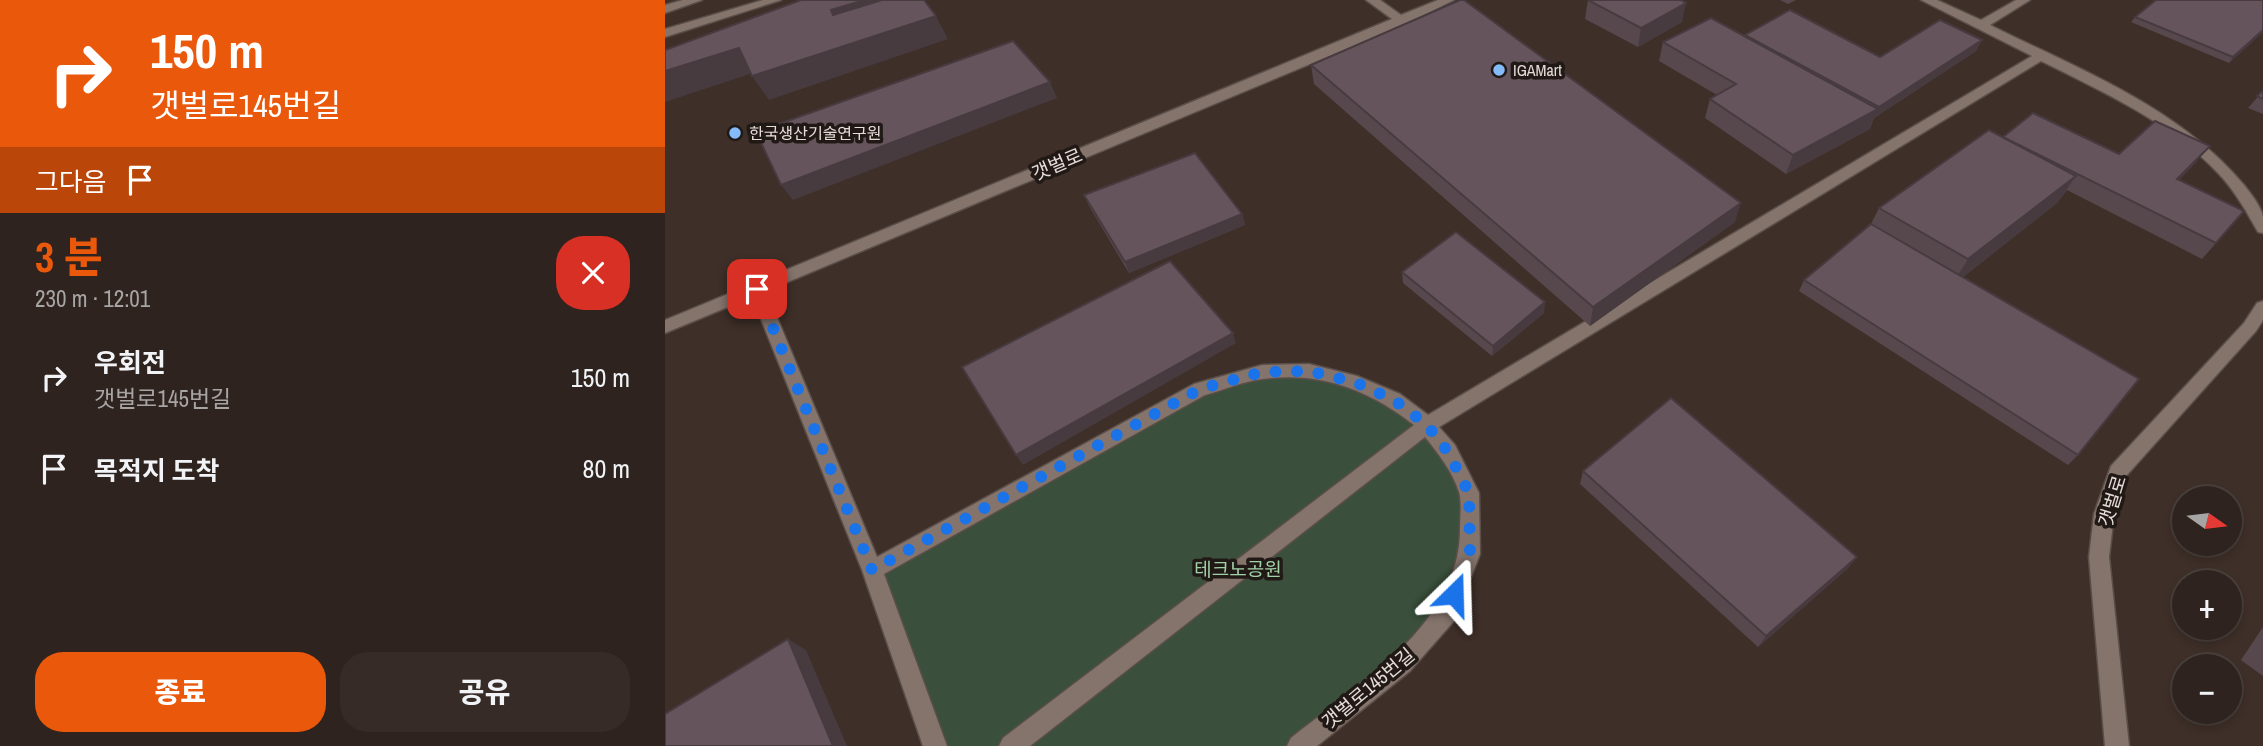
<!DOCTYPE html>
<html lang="ko">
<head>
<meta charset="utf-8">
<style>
  body { margin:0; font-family:"Archivo Narrow","Noto Sans KR",sans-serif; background:#362b27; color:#f1f3f6; height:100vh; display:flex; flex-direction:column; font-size:26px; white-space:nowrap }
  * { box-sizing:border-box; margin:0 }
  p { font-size:23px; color:#a7a4a4 }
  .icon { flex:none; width:38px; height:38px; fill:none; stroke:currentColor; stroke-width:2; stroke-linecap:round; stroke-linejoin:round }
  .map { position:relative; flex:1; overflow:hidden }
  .drawer { display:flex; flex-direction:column; background:#2e231e; width:665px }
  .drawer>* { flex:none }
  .hud { background:#ea580c; color:#fff; overflow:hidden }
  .needle { width:46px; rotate:104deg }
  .tools { position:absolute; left:1507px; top:486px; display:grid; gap:14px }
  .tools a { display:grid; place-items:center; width:70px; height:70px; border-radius:50%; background:#2e231e; box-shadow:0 4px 10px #0003,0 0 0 2px #49403c; font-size:35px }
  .pin { position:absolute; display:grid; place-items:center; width:60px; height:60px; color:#fff; margin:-30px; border-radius:14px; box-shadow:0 4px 10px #0006 }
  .me { position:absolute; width:77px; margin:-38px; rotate:22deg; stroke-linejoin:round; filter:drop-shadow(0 0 5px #0008) }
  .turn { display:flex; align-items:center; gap:24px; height:147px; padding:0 35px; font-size:32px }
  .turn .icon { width:91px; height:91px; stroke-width:2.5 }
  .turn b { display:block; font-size:49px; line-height:60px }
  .then { display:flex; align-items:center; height:66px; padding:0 35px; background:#0003; gap:14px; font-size:26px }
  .round { display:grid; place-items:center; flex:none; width:74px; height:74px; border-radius:28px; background:#362b27 }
  .summary { display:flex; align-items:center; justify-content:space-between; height:119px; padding:0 35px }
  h1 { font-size:42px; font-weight:800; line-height:52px; color:#ea580c }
  .primary-button { display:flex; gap:14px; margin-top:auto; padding:14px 35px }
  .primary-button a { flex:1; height:80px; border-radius:28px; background:#ea580c; color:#fff; font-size:28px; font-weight:800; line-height:80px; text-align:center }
  .primary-button a+a { background:#362b27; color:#f1f3f6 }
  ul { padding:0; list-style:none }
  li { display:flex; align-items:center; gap:21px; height:91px; padding:0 35px }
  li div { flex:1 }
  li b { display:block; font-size:26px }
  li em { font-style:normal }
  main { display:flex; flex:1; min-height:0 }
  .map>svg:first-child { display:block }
  .green { fill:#3a503c }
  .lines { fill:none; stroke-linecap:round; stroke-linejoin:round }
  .minor-casing { stroke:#5a4e49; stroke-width:3 }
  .minor { fill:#85746c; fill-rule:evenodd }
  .wall { fill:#57484e }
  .shaded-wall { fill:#473b40 }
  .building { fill:#65545b; stroke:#473b40; stroke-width:2 }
  .route { stroke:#1a73e8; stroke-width:12; stroke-dasharray:0 21.6 }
  .poi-dot { fill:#85bbfb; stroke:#201916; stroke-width:2.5 }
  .labels { text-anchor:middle; stroke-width:7; stroke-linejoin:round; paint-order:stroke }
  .far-poi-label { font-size:16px; fill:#e6dcd8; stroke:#201916; text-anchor:start }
  .street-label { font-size:19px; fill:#e6dcd8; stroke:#201916 }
  .park-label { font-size:19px; fill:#a2d0a7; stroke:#201916 }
</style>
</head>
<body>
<main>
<section class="drawer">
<div class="hud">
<div class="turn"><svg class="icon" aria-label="right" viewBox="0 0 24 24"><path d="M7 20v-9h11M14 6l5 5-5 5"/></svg><div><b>150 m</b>갯벌로145번길</div></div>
<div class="then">그다음<svg class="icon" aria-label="arrive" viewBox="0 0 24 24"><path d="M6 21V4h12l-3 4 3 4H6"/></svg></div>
</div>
<div class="summary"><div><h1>3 분</h1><p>230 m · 12:01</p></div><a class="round" style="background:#d93025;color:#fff"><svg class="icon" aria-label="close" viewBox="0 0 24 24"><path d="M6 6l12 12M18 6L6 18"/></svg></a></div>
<ul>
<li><svg class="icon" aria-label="right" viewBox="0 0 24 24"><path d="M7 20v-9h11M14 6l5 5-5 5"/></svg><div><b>우회전</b><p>갯벌로145번길</p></div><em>150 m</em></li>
<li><svg class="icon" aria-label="arrive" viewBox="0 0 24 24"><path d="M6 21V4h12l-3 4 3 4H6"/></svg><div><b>목적지 도착</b></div><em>80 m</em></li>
</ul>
<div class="primary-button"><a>종료</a><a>공유</a></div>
</section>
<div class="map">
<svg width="1598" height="746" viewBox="0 0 1598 746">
  <rect width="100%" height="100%" fill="#3e2f28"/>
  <!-- green -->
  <path class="green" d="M597 372 692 383 762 425 804 493 781 614 634 746H277L207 570 535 389Z"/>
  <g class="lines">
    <defs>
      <path id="minor" d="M18 0H37L0 13V5Z
        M98 0H116L0 37V29Z
        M701 0H715L736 15 773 0H789L741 24 101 291 212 557 529 384 597 365 644 364 692 376 735 394 763 415 1367 56 1256 0H1272L1316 20 1351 0H1365L1325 25C1413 69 1514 107 1579 185 1586 194 1596 206 1598 217 1598 222 1598 228 1598 233L1593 232C1581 211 1570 191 1553 173 1505 122 1438 92 1376 61L774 427 790 445 814 493 815 554 789 621 745 671 652 746H622L626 738C693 684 795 625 795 529 795 518 797 502 794 492 787 471 773 453 760 437L365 746H334L338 738 749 425C705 390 654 371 598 379 579 381 559 390 540 395L219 574 282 746H258L197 570 87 297 0 333V320L727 19Z
        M1598 301V320L1591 331 1461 476 1449 514 1444 557 1464 746H1440L1424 557 1429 514 1446 466 1579 323 1592 303Z"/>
    </defs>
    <!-- minor casing -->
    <use href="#minor" class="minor-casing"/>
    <!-- minor -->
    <use href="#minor" class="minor"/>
  </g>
  <!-- wall -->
  <path class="wall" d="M923 0 1017 22 973 47 920 19Z
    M1115 0H1131L1123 4Z
    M1470 17 1598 32 1564 63 1466 22Z
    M1080 35 1215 57 1317 40 1311 51 1209 118 1205 129 1121 174 1040 118 1045 99 1052 95 994 61 998 42 1079 37Z
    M646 65 1070 222 925 326 649 84Z
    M1598 91V114L1583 108Z
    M1338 138 1454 154 1532 161 1514 180 1551 243 1537 259 1402 190 1392 203 1298 277 1413 455 1403 465 1134 291 1139 280 1206 224 1214 208Z
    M419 195 577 214 580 225 464 273 424 206Z
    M737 272 879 313 827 356 738 283Z
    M918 471 1192 557 1182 569 1093 647 915 484Z
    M1598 627V676L1576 660Z"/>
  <!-- shaded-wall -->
  <path class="shaded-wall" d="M200 0H255L180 34 166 10Z
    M1021 3 1017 22 973 47 976 28Z
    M271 16 283 39 104 100 87 76Z
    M1598 30V32L1564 63 1568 57Z
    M1317 40 1311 51 1209 118 1205 129 1121 174 1128 155 1213 110 1214 107Z
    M74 48 91 72 0 102V71Z
    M385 82 392 98 128 200 116 185Z
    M1545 146 1532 161 1500 194 1512 179Z
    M1411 176 1392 203 1287 285 1303 259Z
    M1076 203 1070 222 925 326 928 307Z
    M577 214 580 225 464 273 460 262Z
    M880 302 879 313 827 356 828 346Z
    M568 333 571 343 358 465 351 455Z
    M1192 557 1182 569 1093 647 1101 636Z
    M123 639 141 650 182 746H168Z"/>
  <!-- building -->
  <path class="building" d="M136 0H200L166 10 168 15 217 0H259L271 16 87 76 74 48 0 71V50Z
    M795 0H799L1076 203 928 307 646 65Z
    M923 0H1016L1021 3 976 28Z
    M1491 0H1598V30L1568 57 1470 17Z
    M1125 10 1215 57 1275 20 1317 40 1214 107 1080 35Z
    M1046 18 1213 109 1128 155 1045 99 1071 84 998 42Z
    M348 41 385 82 116 185 91 132Z
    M1598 91V99L1592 96Z
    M1368 113 1454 154 1490 121 1545 146 1512 179 1579 211 1551 243 1338 137Z
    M1324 130 1411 176 1303 259 1214 208Z
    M530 153 577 214 460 262 419 195Z
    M1206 224 1474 379 1413 455 1139 280Z
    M791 232 880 302 828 346 737 272Z
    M505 261 568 333 351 455 297 367Z
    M1006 398 1192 557 1101 636 918 471Z
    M123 639 168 746H0V714Z"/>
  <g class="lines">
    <!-- route -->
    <path class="route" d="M92 289 207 570 535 389 597 372 644 371 692 383 729 400 762 425 783 452 804 493 805 554 789 594"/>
  </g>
  <!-- markers -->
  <g class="poi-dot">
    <circle cx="834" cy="70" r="7"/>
    <circle cx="70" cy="133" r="7"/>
  </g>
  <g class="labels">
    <!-- far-poi labels -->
    <g class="far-poi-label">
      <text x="848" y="76">IGAMart</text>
      <text x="84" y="139">한국생산기술연구원</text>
    </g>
    <!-- street labels -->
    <g class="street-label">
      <text transform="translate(392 164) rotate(-23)" y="7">갯벌로</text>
      <text transform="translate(1447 501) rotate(-73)" y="7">갯벌로</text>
      <text transform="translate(703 688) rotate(-40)" y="7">갯벌로145번길</text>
    </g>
    <!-- park labels -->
    <g class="park-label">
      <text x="573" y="576">테크노공원</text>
    </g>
  </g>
</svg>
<div class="tools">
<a><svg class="needle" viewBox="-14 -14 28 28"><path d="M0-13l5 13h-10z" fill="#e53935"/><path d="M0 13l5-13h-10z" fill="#a7a4a4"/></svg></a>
<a>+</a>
<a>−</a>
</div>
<div class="pin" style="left:92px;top:289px;background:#d93025"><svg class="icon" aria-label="arrive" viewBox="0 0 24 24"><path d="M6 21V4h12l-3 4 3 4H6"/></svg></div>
<svg class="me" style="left:789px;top:594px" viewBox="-20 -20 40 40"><path d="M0-17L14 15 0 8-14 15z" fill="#1a73e8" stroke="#fff" stroke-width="4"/></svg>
</div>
</main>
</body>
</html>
